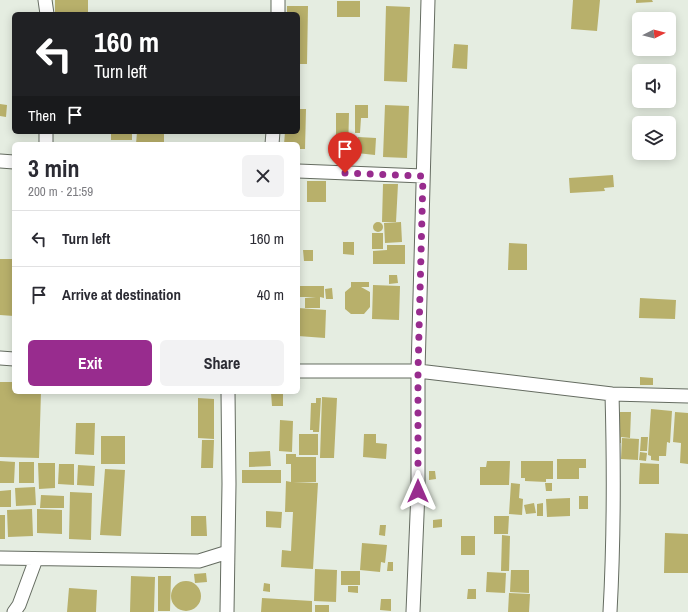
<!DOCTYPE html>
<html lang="en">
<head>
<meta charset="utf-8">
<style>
  body { margin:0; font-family:"Archivo Narrow",sans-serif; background:#f2f2f3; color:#2b2b33; height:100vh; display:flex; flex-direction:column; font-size:15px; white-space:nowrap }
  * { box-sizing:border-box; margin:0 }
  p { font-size:13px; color:#7c7c81 }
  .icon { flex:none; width:22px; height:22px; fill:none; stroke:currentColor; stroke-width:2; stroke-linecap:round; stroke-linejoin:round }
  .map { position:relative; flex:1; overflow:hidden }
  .panel { position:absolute; left:12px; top:142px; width:288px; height:252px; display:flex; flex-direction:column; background:#fff; border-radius:6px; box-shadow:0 2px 10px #0003 }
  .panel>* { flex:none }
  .banner { position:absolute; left:12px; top:12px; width:288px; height:122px; border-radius:6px; box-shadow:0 2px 10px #0003; background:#202124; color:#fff; overflow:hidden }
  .needle { width:26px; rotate:84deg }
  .fabs { position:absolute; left:632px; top:12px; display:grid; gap:8px }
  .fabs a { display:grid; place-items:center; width:44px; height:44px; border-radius:6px; background:#fff; box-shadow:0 2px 10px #0003; font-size:20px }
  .pin { position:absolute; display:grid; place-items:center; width:34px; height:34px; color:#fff; margin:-41px -17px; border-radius:50% 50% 50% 0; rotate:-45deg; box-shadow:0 0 4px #0007 }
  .pin .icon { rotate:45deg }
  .me { position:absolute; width:44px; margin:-22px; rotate:0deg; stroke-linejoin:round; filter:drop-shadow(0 0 3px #0008) }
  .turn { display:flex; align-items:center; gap:14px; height:84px; padding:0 16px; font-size:18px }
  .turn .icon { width:52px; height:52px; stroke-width:2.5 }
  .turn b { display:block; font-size:28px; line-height:34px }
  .then { display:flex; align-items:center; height:38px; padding:0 16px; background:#0003; gap:8px; font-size:15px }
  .round { display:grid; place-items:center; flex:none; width:42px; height:42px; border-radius:6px; background:#f2f2f3 }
  .headline { display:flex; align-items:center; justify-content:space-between; height:68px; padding:0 16px }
  h1 { font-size:24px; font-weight:800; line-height:30px }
  .button { display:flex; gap:8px; margin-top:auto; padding:8px 16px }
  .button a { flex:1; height:46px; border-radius:6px; background:#982c8e; color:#fff; font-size:16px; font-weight:800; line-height:46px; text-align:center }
  .button a+a { background:#f2f2f3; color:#2b2b33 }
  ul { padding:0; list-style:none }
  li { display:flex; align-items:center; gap:12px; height:56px; padding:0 16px; border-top:1px solid #e1e1e2 }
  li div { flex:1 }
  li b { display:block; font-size:15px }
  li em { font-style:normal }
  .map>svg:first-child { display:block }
  .building { fill:#b8b06b }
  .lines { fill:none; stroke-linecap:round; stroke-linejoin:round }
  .street-casing { stroke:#656c61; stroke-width:15 }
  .street { stroke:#fff; stroke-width:13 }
  .route { stroke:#982c8e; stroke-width:7; stroke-dasharray:0 12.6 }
</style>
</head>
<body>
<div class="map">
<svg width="688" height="612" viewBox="0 0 688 612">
  <rect width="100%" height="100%" fill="#e5ede1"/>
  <!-- building -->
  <path class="building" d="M55 0H88V14H55Z
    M573 0H600L597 31 571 29Z
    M636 0H652L653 2 636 3Z
    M337 1H360V17H337Z
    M287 6H308L307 64H298V14H287Z
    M386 6 410 7 407 82 384 81Z
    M454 44 468 45 467 69 452 68Z
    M0 104 7 105 6 117 0 116Z
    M355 105H368V118H361L360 133H355Z
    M385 105 409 106 407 158 383 157Z
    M298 109H306L305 149H298V144H284L285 132H298Z
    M336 113H349L348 153 336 152Z
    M660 118V123H639V153H635L634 119Z
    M111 132H132V140H111Z
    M137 132H164V144H136Z
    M358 137 376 138 375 155 357 153Z
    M613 175 614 187 604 188 605 191 570 193 569 178Z
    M307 181H326V202H307Z
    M383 184H398L396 222H382Z
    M373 227a5 5 0 1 1 10 0a5 5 0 1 1-10 0Z
    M401 222 402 242 385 243 384 223Z
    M372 233H383V249H372Z
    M343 242H354V255L343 254Z
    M509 243 527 244V270H508Z
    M387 245H405V264H373V251L387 250Z
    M303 250H313V261H304Z
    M0 259H14V316L0 315Z
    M389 275H397L398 283 389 284Z
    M351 282H369V287H361L370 292V307L364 314H351L345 309V292L351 287Z
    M373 285 400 286 399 320 372 319Z
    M298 286H324V298L320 297V308H305V298L316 297H298Z
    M332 288 333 299H326L325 289Z
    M640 298 676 300 675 319 639 318Z
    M298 308 326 310 325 338 298 336Z
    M640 377 653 378V385H640Z
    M0 382H14V392H41L39 458 0 457Z
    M271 393H283V406H272Z
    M322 397 337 398 334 458H320Z
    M198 398 214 399V439L198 438Z
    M316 398H321L319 432H313V430H310L311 403H316Z
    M651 409 672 411 670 443 667 442 666 456H659V461L651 460V456L648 455Z
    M620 412H631L630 438 621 437V443H619Z
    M675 412 688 413V464L680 463 681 443 673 442Z
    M280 420 293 421 292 452 279 451Z
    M76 423H95L94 455 75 454Z
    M299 434H318V455H299Z
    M364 434H376V443L387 444 386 459 363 457Z
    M101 436H125V464H101Z
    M641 437H648L647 451H640Z
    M622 438 639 439 638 460 621 459Z
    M202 440H214L213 468H201Z
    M270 451 271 466 249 467V452Z
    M640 452 647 453 646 461 639 460Z
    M286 454H296V457H316V482H293L318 483 313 569 281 567 282 550 291 551 293 512H285L286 481 291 482V464H286Z
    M557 459H586V468H579V479H557Z
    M0 461 15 462 14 483H0Z
    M487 461H510L509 485H480V467H486Z
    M521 461H553V479H546V482L525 481V478H521Z
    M19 462H34V483H19Z
    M38 463H55V488L39 489Z
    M640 463 659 464V484H639Z
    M59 464H74V485L58 484Z
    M78 465 95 466 94 486 77 485Z
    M105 469 125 470 121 536 100 535Z
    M242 470H281V483H242Z
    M429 471H435L436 479 429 480Z
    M511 483 520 484 519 498 523 499 522 515 509 514Z
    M545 483H552V491H546Z
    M35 487 36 505 16 506 15 488Z
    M11 490V507H0V491Z
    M70 492 92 493 91 540 69 539Z
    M41 495 64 496V508H40Z
    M579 496H588V509H579Z
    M570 498V516L547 517 546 499Z
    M534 503 536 513 526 514 524 505Z
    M543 503V516H537V504Z
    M32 509 33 536 8 537 7 510Z
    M37 509 62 510V534L37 533Z
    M266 511 282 512 281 528 266 527Z
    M0 515H5V539H0Z
    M191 516H206L207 536H191Z
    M494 516H509L508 534H494Z
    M442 519V527L433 528V520Z
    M380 525H386L385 536 379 535Z
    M665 533 688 534V573H664Z
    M502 535 510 536 509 571H501Z
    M461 536H475V555H461Z
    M362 543 387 545 385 563 381 562 380 572 360 570Z
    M388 562H393V571H387Z
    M315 569 337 570 336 602 314 601Z
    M511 570H529V593L510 592Z
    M341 571H360V585H341Z
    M487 572 506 573 505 593 486 592Z
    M206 573 207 582 195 583 194 574Z
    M131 576 155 577 154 612H130Z
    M158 576H171L170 611H158Z
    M171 596a15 15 0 1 1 30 0a15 15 0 1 1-30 0Z
    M264 583 270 584V592L263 591Z
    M348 586H358V593L348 592Z
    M69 588 97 590 96 612H67Z
    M468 589H476V599H467Z
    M509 593 530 594 529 612H508Z
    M262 598 312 601V612H261Z
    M381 599H391V611L380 610Z
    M315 605H329V612H315Z"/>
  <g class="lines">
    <defs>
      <path id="street" d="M45 0 47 14
        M278 14V0
        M46 144V132
        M272 144 273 132
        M0 161 14 162
        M298 171 423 176
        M0 358 14 359
        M298 371H418L612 394 688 396
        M0 558 199 561 228 552
        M14 612 19 605 36 559
        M227 612 229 484 228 392
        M413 612 418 491V371L428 0
        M610 612C614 539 614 467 612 394"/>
    </defs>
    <!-- street casing -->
    <use href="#street" class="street-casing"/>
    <!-- street -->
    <use href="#street" class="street"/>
  </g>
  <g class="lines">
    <!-- route -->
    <path class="route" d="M345 173 423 176 418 371V491"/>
  </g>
</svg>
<div class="fabs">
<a><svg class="needle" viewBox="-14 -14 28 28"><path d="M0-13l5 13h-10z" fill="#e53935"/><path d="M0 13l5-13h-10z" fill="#7c7c81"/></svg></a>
<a><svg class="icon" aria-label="sound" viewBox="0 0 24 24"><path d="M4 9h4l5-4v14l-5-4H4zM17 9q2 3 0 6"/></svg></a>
<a><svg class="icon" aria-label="layers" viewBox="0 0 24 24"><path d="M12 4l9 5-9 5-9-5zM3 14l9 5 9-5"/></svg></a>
</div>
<div class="pin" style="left:345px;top:173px;background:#d93025"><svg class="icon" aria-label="arrive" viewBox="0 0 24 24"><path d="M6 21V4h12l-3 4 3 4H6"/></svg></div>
<svg class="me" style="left:418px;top:491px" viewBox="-20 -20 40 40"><path d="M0-17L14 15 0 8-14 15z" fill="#982c8e" stroke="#fff" stroke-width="4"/></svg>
<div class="banner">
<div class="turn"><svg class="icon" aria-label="left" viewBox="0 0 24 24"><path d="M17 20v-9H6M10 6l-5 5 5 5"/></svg><div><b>160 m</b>Turn left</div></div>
<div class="then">Then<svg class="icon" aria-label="arrive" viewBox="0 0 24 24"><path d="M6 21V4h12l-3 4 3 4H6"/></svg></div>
</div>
<section class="panel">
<div class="headline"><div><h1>3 min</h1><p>200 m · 21:59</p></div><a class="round"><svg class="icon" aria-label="close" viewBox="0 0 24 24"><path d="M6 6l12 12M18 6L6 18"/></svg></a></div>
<ul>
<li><svg class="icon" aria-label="left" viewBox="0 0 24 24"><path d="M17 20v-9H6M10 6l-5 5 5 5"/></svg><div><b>Turn left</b></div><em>160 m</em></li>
<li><svg class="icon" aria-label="arrive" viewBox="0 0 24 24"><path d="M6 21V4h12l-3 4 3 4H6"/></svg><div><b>Arrive at destination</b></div><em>40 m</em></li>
</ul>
<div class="button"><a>Exit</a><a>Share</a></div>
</section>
</div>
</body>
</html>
